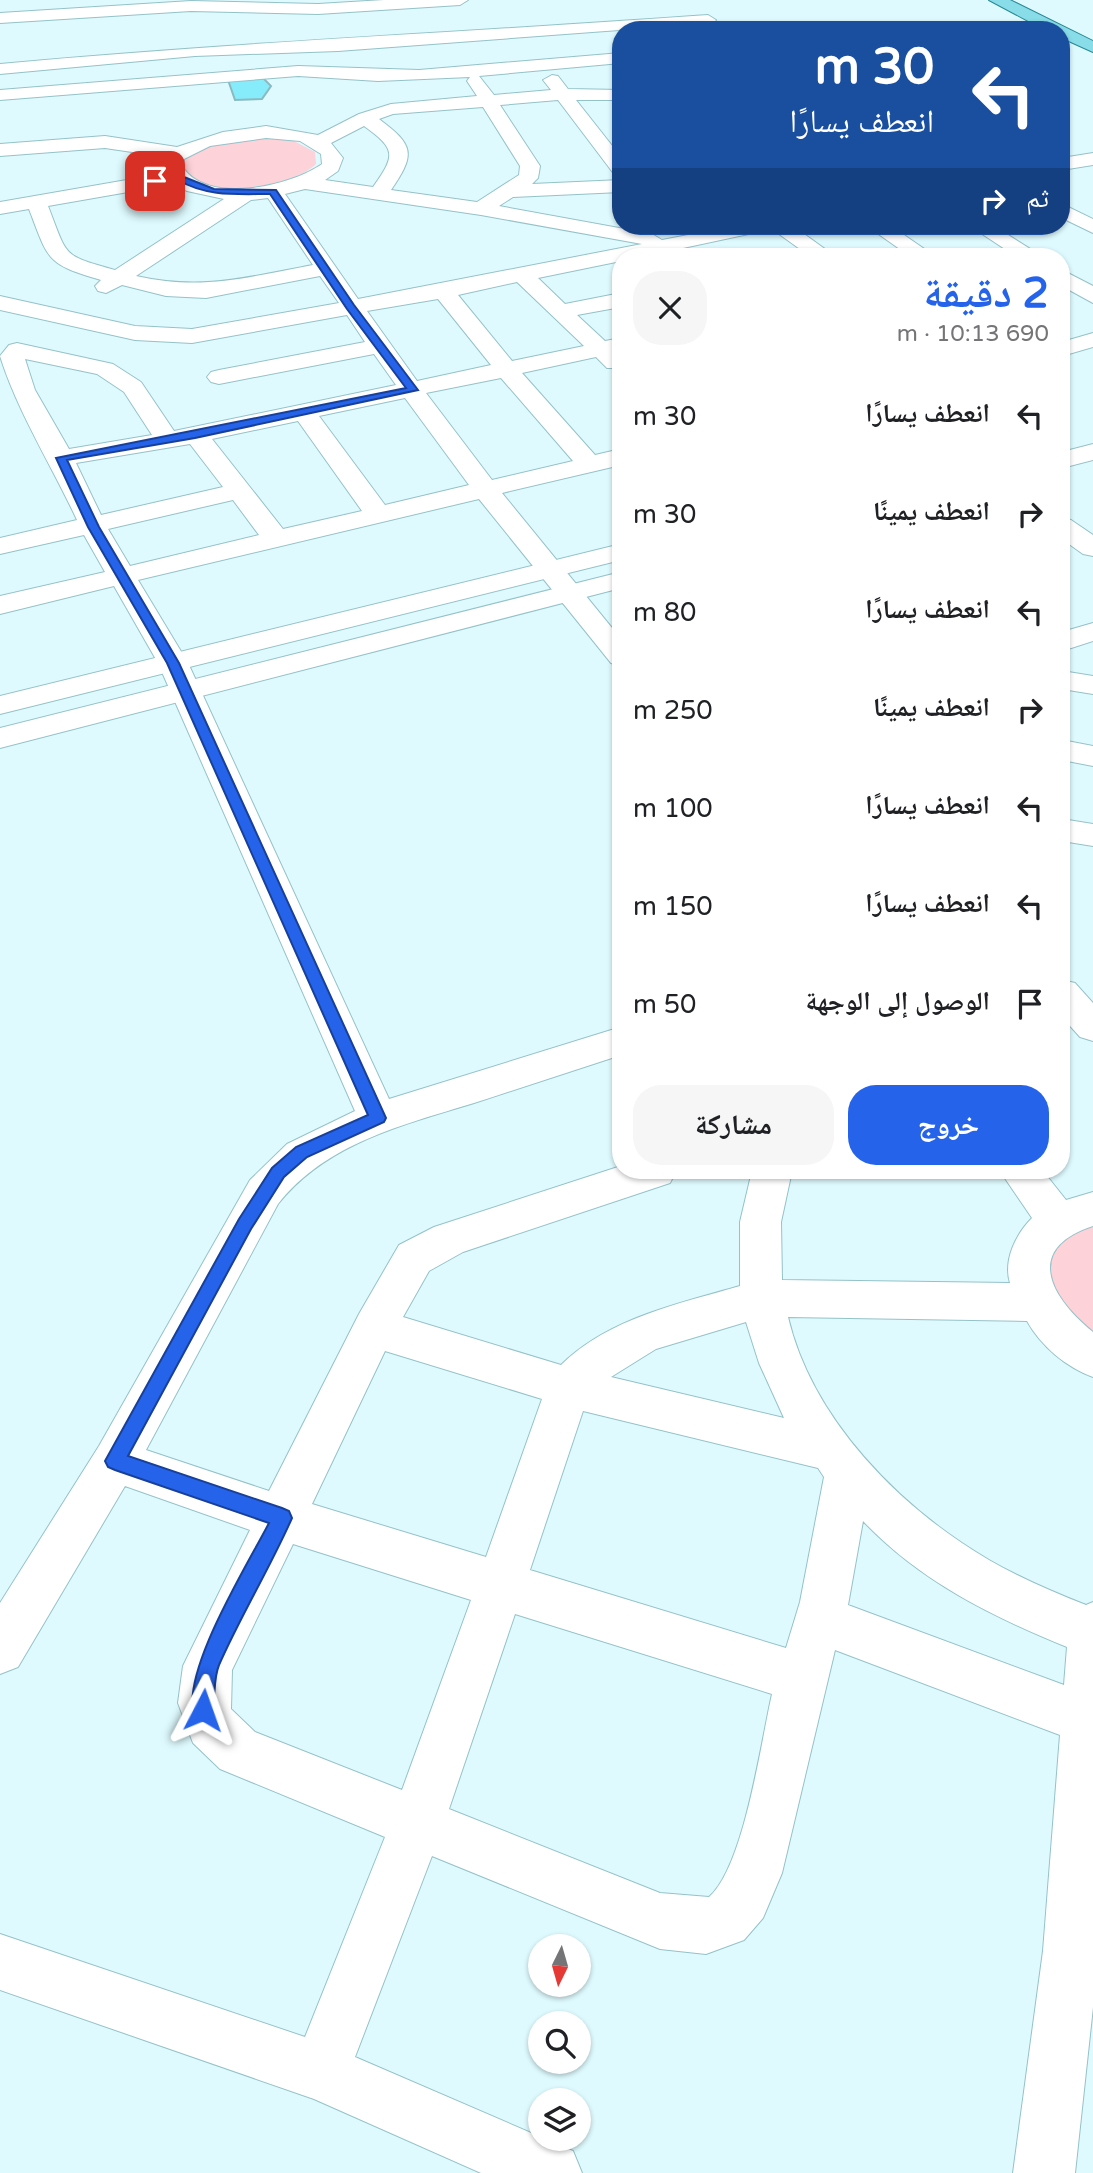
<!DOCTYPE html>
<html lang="ar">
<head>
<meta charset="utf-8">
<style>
  body { margin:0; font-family:"Varela Round","Noto Naskh Arabic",sans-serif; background:#f6f6f6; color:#202124; direction:rtl; height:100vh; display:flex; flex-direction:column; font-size:26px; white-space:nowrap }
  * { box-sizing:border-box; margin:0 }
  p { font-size:23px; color:#757577 }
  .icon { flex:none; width:38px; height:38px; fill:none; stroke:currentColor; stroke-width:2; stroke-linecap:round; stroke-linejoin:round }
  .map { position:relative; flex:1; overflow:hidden; direction:ltr }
  .panel { position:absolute; left:612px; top:248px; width:458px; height:931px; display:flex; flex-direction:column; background:#fff; border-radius:28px; box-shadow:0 2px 5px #0004; direction:rtl }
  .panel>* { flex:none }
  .top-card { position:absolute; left:612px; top:21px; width:458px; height:214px; border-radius:28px; box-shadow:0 2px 5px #0004; direction:rtl; background:#1a4fa0; color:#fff; overflow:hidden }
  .needle { width:46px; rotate:185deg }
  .buttons { position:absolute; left:528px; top:1934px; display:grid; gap:14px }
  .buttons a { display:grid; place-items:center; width:63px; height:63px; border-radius:50%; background:#fff; box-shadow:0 2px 5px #0004; font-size:35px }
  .pin { position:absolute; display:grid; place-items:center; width:60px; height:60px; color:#fff; margin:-30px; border-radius:14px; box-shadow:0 4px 10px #0006 }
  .me { position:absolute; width:77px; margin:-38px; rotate:4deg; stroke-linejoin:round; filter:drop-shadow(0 0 5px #0008) }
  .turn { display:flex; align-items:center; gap:24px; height:147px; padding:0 21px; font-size:32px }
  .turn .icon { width:91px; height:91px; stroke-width:2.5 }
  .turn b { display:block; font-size:49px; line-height:60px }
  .then { display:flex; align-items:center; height:66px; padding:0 21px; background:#0003; gap:14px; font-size:26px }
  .round { display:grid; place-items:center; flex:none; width:74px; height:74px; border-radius:28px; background:#f6f6f6 }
  .headline { display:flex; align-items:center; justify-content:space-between; height:119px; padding:0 21px }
  h1 { font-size:42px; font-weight:700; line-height:52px; color:#2563eb }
  .button { display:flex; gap:14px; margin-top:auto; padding:14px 21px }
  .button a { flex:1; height:80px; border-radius:28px; background:#2563eb; color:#fff; font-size:28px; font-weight:700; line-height:80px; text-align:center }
  .button a+a { background:#f6f6f6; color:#202124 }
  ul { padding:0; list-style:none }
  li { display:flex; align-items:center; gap:21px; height:98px; padding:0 21px }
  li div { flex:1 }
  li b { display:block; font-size:26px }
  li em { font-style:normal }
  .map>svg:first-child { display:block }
  .green { fill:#fdd2d8 }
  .building { fill:#86ebfa; stroke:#8bb9c0; stroke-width:2 }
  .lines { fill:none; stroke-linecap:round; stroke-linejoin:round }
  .minor-casing { stroke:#94c2c9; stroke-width:2 }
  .tertiary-casing { stroke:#94c2c9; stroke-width:2 }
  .primary-casing { stroke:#288995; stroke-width:2 }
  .minor { fill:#fff; fill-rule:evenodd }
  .tertiary { fill:#fff; fill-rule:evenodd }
  .primary { fill:#89dde8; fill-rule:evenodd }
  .route { fill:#2563eb; stroke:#184099; stroke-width:2 }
</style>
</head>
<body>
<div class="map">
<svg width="1093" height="2173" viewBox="0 0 1093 2173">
  <rect width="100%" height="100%" fill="#defafe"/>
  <!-- green -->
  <path class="green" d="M243 136 288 138 315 152 316 164C294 187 192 204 182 164L191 151Z
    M1093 1217V1340L1071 1326 1041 1258Z"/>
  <!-- building -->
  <path class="building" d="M261 76 271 86 262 99 235 100 227 77Z"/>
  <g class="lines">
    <defs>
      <path id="minor" d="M384 0H468L460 5 318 14 191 11 0 23V13L191 1 318 4Z
        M708 15 716 20 714 23 338 51 195 56 0 74V64C236 42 472 32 708 15Z
        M621 53V63L479 76 494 95 551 90 543 80 552 75 558 76 568 89 621 90V100H576L621 157V176L614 174 558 100 500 105 540 166 538 178 532 184 621 180V192L513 197 499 206 652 234 662 240 735 226H793L836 257H811L772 229 641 257H621V261L538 278 565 304 621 293V307L577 315 605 341 621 338V352L618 353 621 356V368H607L596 357 522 373 595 455 621 449V465L502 493 621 639V666L611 663 479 499 138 580 188 663 389 1099 621 1027V1055C572 1071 523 1087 474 1103 403 1125 326 1143 278 1204L146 1450 269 1491 359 1314 399 1245 434 1227 621 1166V1171H676L670 1183 463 1252 429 1271 403 1317 561 1365C609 1318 678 1304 740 1286V1222L752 1171H792L781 1222 782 1280 1010 1283C1003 1260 1016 1234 1032 1218L1000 1171H1043L1066 1200 1093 1192V1226C1023 1249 1050 1297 1093 1332V1377C1066 1367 1041 1346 1027 1321L788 1317C812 1419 900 1508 989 1560 1020 1578 1053 1592 1086 1605L1093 1602V2007L1075 2173H1013L1043 1951 1060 1735 835 1650 782 1873 763 1918 744 1940 706 1954 660 1949 432 1856 355 2057 573 2151 582 2173H481L314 2099 0 1990V1934L305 2037 385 1837 220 1769 193 1743 178 1703 183 1666 250 1530 125 1486 18 1667 0 1674V1603L99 1446 250 1180 287 1144 355 1111 158 663 114 586 0 614V596L105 572 84 535 0 554V538L77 520C52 466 18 413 0 356L9 345 17 343 113 364 141 382 174 431 396 385 374 354 219 384 211 382 207 377 211 372 219 370 365 342 347 315 192 343 135 340 0 310V296L135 326 192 329 339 303 320 276 206 298 166 296 122 285 106 293 98 291 95 286 101 280C46 264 49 261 29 209L0 214V202L167 173 162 166 166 157 105 148 0 156V144L105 136 177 147 223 132 266 126 318 135 359 114 391 104 477 96 467 81 470 77 378 81 298 76 0 100V90L298 66 419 70ZM483 107 520 166 519 175 477 202 391 190C416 154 414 145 379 119L393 114ZM364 126C396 149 396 155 373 187L325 180 338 171 343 158 331 143ZM266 138 300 141 321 154 322 164C291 186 206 206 182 166L184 159 210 146ZM174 184 187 191 224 199 115 270C61 255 68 257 48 206ZM305 189 481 215 642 244 358 299 285 194ZM268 198 313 265C247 277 203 291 136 276L251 200ZM517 282 584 346 512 361 458 295ZM438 299 491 365 417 381 367 311ZM25 359 97 374 124 392 152 435 69 449 35 390ZM501 378 573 461 492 480 426 393ZM405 398 469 485 385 505 319 416ZM298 421 362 511 283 529 212 439ZM190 444 223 487 101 515 76 463ZM233 500 259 535 130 566 108 529ZM746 1322 759 1363 784 1418 611 1377 656 1349ZM385 1351 542 1399 486 1557 312 1504ZM583 1411 818 1468 824 1477 800 1602 786 1648 530 1570ZM863 1521C920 1581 991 1616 1067 1647L1064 1685 848 1605ZM293 1544 471 1600 402 1790 255 1732 231 1709 232 1670ZM515 1614 772 1694C761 1742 744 1867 709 1897L660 1893 449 1809Z
        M1093 153V165L1062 170V158Z
        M1062 204 1093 219V233L1062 218Z
        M867 226H891L936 257H911Z
        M970 226H994L1043 257H1017Z
        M1062 270 1093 286V303L1062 286Z
        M1093 333V347L1062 356V342Z
        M1062 518 1071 520 1093 535V556L1083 554 1062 539Z
        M1093 623V641L1062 651V632Z
        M1062 671 1093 676V694L1062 689Z
        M1062 740 1093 746V766L1062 760Z
        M1062 819 1093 824V846L1062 841Z
        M1062 980 1075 983 1093 1003V1041L1080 1037 1062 1017Z"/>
      <path id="tertiary" d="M1093 444V460L1062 468V452Z
        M621 544V560L0 714V696Z
        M621 572V588L0 748V728Z"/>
      <path id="primary" d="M989 0H1010L1093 41V52L1062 38V30H1045Z"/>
    </defs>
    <!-- minor casing -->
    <use href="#minor" class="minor-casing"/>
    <!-- tertiary casing -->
    <use href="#tertiary" class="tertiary-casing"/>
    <!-- primary casing -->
    <use href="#primary" class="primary-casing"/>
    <!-- minor -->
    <use href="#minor" class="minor"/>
    <!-- tertiary -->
    <use href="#tertiary" class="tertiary"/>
    <!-- primary -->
    <use href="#primary" class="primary"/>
  </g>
  <!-- route -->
  <path class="route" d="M179 175 214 189 276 190 354 305 418 390 195 438 67 460 99 527 179 663 386 1118 384 1122 307 1157 284 1177 251 1229 128 1456 282 1508 289 1511 292 1518C270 1568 241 1615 219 1665 212 1682 217 1701 210 1717L203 1721 195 1717C178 1676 248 1564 269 1523L115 1470 108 1467 105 1461 239 1219 272 1168 296 1147 368 1115 167 663 88 527 56 458 406 388 347 309 270 194C237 194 207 197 178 180L155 184 151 181Z"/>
</svg>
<div class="buttons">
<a><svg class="needle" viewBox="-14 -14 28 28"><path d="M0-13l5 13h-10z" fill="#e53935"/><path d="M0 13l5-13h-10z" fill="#757577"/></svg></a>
<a><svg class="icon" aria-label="search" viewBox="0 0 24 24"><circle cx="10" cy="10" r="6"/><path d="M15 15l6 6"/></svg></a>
<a><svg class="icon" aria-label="layers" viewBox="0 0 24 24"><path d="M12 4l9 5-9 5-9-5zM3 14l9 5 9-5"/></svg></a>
</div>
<div class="pin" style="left:155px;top:181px;background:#d93025"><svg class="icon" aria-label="arrive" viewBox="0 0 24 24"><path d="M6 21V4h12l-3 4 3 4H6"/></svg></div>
<svg class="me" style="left:203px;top:1710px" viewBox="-20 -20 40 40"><path d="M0-17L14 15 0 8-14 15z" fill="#2563eb" stroke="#fff" stroke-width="4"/></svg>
<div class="top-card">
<div class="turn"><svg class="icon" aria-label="left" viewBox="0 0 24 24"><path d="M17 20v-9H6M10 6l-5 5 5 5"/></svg><div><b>30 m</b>انعطف يسارًا</div></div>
<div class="then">ثم<svg class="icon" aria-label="right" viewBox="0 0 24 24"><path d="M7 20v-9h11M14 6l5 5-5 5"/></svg></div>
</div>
<section class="panel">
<div class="headline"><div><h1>2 دقيقة</h1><p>690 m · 10:13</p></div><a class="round"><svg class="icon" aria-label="close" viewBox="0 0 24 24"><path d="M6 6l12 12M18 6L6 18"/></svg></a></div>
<ul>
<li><svg class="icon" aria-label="left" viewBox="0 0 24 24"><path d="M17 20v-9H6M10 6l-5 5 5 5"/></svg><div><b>انعطف يسارًا</b></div><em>30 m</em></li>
<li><svg class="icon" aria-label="right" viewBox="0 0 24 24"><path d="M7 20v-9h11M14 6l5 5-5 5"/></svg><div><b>انعطف يمينًا</b></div><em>30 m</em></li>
<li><svg class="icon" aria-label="left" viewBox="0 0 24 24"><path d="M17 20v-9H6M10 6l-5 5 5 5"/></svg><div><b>انعطف يسارًا</b></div><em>80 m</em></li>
<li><svg class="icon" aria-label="right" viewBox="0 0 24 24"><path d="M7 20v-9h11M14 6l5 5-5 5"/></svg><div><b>انعطف يمينًا</b></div><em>250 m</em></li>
<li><svg class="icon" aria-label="left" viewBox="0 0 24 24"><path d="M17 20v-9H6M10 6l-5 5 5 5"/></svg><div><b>انعطف يسارًا</b></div><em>100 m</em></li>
<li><svg class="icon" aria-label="left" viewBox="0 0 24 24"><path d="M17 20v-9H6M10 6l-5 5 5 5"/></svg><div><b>انعطف يسارًا</b></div><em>150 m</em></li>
<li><svg class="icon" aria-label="arrive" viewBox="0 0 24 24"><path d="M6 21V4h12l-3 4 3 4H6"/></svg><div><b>الوصول إلى الوجهة</b></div><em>50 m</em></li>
</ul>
<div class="button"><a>خروج</a><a>مشاركة</a></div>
</section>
</div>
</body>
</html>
